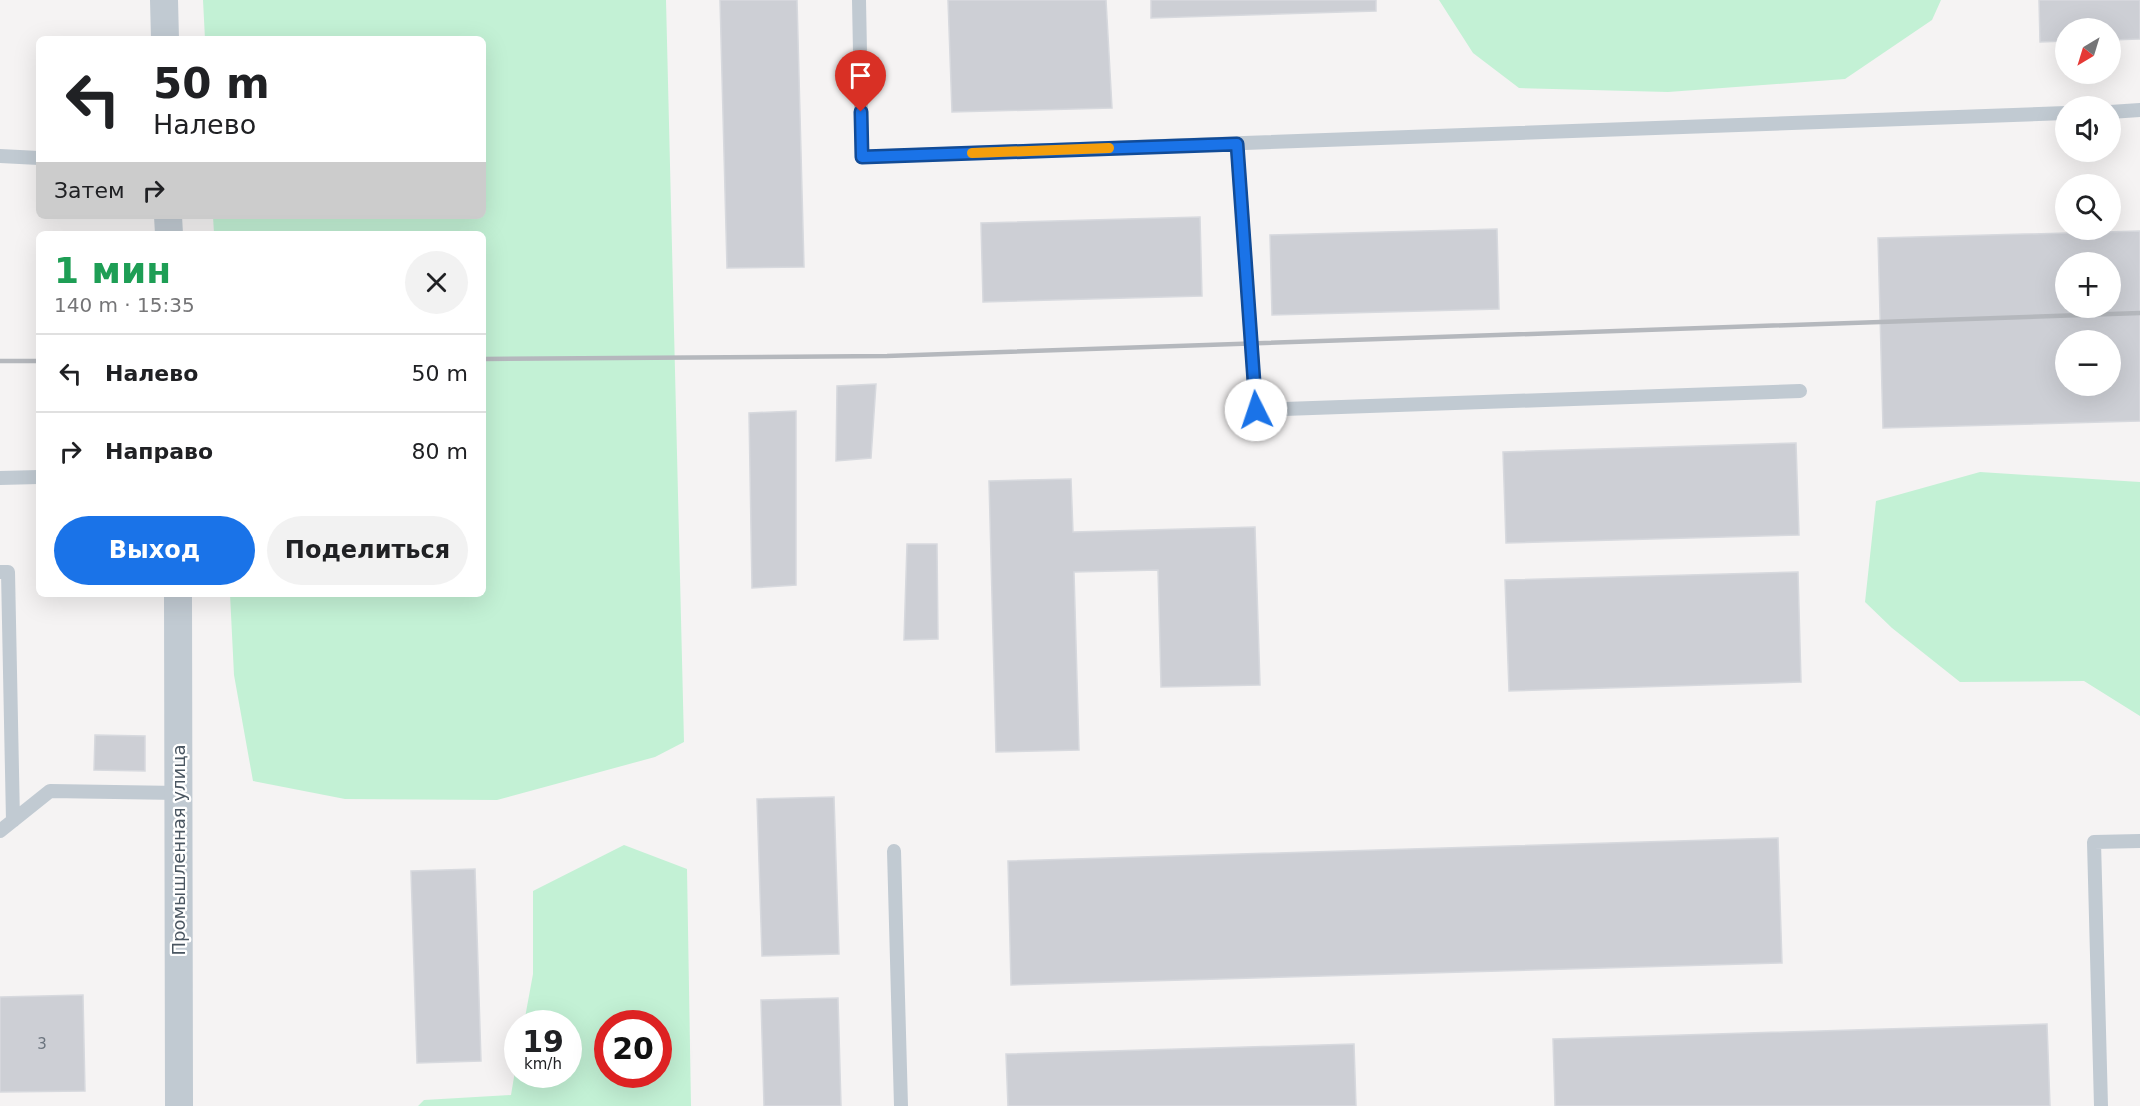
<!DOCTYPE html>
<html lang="ru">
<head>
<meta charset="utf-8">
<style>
  body { margin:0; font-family:"DejaVu Sans",sans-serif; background:#f2f2f2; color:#202124; height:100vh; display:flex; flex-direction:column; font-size:22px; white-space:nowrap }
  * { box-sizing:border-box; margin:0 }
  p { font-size:20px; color:#757577 }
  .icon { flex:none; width:33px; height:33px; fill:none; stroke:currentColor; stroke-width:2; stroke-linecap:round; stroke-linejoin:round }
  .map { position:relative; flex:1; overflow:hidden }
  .sheet { position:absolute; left:36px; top:231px; width:450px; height:366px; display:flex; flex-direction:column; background:#fff; border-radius:9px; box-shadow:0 6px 24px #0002 }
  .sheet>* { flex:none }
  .guide { position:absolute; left:36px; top:36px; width:450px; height:183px; border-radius:9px; box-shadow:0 6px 24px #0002; background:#fff; color:#202124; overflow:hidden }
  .needle { width:39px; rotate:218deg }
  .controls { position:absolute; left:2055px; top:18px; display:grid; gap:12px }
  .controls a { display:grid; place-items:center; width:66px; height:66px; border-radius:50%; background:#fff; box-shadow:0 6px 24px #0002; font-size:30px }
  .speed { position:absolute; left:504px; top:1010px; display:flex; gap:12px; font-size:30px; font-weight:700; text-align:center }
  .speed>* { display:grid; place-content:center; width:78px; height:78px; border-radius:50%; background:#fff; box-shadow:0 6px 24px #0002; line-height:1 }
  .speed small { font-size:15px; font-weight:400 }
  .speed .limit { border:9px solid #d22; background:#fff; color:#111 }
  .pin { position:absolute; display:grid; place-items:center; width:51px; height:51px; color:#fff; margin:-62px -26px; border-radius:50% 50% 50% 0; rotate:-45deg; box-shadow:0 0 6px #0007 }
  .pin .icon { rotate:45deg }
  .me { position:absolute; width:66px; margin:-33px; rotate:356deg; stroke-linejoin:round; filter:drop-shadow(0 0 4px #0008) }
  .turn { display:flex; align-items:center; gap:21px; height:126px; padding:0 18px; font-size:27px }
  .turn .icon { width:78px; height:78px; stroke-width:2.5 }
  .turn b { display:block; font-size:42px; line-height:51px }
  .then { display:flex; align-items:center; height:57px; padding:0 18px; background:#0003; gap:12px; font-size:22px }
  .round { display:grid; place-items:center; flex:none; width:63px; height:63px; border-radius:32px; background:#f2f2f2 }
  .overview { display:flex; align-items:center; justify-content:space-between; height:102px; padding:0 18px }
  h1 { font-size:36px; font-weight:800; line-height:45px; color:#1e9e55 }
  .action { display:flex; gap:12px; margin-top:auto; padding:12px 18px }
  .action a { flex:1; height:69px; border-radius:36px; background:#1a73e8; color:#fff; font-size:24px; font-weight:800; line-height:69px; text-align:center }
  .action a+a { background:#f2f2f2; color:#202124 }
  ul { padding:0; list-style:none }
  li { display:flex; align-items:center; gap:18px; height:78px; padding:0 18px; border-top:2px solid #e0e0e0 }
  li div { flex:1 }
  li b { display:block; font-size:22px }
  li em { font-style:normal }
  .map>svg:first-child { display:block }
  .green { fill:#c3f1d5; fill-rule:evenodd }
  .building { fill:#cdcfd5; stroke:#d7d9de; stroke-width:1.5; fill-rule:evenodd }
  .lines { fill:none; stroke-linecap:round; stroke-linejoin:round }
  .lane { stroke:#c1cad2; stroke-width:14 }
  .street { stroke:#c1cad2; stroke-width:28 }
  .rail { stroke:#b5b8bd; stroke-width:4.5 }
  .route-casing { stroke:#114b97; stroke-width:15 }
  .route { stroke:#1a73e8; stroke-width:10 }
  .slow { stroke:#f59e0b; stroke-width:10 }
  .labels { text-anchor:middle; stroke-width:4.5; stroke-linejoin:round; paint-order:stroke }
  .number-label { font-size:15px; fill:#6b747e }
  .street-label { font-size:18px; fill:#4a5661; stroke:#fff }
</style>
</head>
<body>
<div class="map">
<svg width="2140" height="1106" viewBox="0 0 2140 1106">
  <rect width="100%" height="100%" fill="#f5f3f3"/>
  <!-- green -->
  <path class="green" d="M203 0H666L684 742 655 757 497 800 345 799 253 781 234 675 230 594H483V234H214L213 216H483V39H205Z
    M1439 0H1941L1932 20 1845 79 1668 92 1519 88 1473 53Z
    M1980 472 2140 482V716L2084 681 1960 682 1892 628 1865 602 1876 501Z
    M624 845 687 869 691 1106H418L424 1100 511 1095 517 1059 518 1074H568V1023H524L533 974V891ZM608 1023H658V1074H608Z"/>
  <!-- building -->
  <path class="building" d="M720 0H797L804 267 727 268Z
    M948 0H1106L1112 108 952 112Z
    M1151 0H1376V11L1151 18Z
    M2039 0H2140V39L2110 40V28H2066V41L2040 42Z
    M1200 217 1202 296 983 302 981 223Z
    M1497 229 1499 309 1272 315 1270 235Z
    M2140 231V421L1883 428 1878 238ZM2066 262H2110V308H2066ZM2066 340H2110V386H2066Z
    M876 384 871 458 836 461 837 386Z
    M796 411V585L752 588 749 413Z
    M1796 443 1799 535 1506 543 1503 452Z
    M1071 479 1073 532 1255 527 1260 685 1161 687 1158 570 1074 572 1079 750 996 752 989 481Z
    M907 544H937L938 639 904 640Z
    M1798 572 1801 682 1509 691 1505 580Z
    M95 735 145 736V771L94 770Z
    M834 797 839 954 762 956 757 799Z
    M1778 838 1782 963 1011 985 1008 861Z
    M475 869 481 1061 417 1063 411 871Z
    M83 995 85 1091 0 1092V997Z
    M838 998 841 1106H764L761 1000Z
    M2047 1024 2050 1106H1555L1553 1039Z
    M1354 1044 1356 1106H1008L1006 1054Z"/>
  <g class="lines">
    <!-- lane -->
    <path class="lane" d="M859 0 862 157 2066 113
      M2110 112 2140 110
      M1237 144 1256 410 1800 391
      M0 156 39 158
      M0 478 39 477
      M0 572H8L13 821
      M0 831 50 791 179 793
      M894 851 901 1106
      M2101 1106 2094 842 2140 841"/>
    <!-- street -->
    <path class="street" d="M164 0 165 39
      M168 216 169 234
      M178 594 179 1106"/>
    <!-- rail -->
    <path class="rail" d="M483 359 887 356 2140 313
      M0 361H39"/>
  </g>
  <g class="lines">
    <defs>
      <path id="route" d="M861 112 862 157 1237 144 1256 410"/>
    </defs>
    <!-- route casing -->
    <use href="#route" class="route-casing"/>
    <!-- route -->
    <use href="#route" class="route"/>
    <!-- slow -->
    <path class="slow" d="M972 153 1109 148"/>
  </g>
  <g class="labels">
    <!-- number labels -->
    <g class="number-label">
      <text x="42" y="1049">3</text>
    </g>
    <!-- street labels -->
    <g class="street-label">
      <text transform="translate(179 850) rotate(-90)" y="6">Промышленная улица</text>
    </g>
  </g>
</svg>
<div class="controls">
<a><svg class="needle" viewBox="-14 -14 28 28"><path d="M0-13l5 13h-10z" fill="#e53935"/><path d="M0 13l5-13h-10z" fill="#757577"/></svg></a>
<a><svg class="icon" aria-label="sound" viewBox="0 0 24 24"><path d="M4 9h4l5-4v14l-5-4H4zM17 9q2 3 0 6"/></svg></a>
<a><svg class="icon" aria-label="search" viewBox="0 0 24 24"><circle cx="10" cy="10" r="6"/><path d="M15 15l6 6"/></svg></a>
<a>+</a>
<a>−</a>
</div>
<div class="speed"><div>19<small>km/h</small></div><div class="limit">20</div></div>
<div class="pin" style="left:861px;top:112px;background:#d93025"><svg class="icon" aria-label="arrive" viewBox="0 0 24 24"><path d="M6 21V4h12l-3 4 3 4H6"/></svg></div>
<svg class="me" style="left:1256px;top:410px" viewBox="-20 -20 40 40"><circle r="19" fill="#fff"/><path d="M0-13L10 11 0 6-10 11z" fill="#1a73e8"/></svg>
<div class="guide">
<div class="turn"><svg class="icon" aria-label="left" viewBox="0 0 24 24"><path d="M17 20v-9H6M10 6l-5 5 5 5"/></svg><div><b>50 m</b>Налево</div></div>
<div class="then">Затем<svg class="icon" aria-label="right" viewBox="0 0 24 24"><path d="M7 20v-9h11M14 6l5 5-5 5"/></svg></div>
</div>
<section class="sheet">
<div class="overview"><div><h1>1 мин</h1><p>140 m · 15:35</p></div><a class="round"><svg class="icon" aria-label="close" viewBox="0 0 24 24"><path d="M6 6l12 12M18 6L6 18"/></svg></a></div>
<ul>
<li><svg class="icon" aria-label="left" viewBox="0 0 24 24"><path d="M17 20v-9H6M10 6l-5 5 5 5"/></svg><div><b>Налево</b></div><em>50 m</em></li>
<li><svg class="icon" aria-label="right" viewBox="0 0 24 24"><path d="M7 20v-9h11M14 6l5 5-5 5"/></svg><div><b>Направо</b></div><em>80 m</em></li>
</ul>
<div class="action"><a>Выход</a><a>Поделиться</a></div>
</section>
</div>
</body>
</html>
